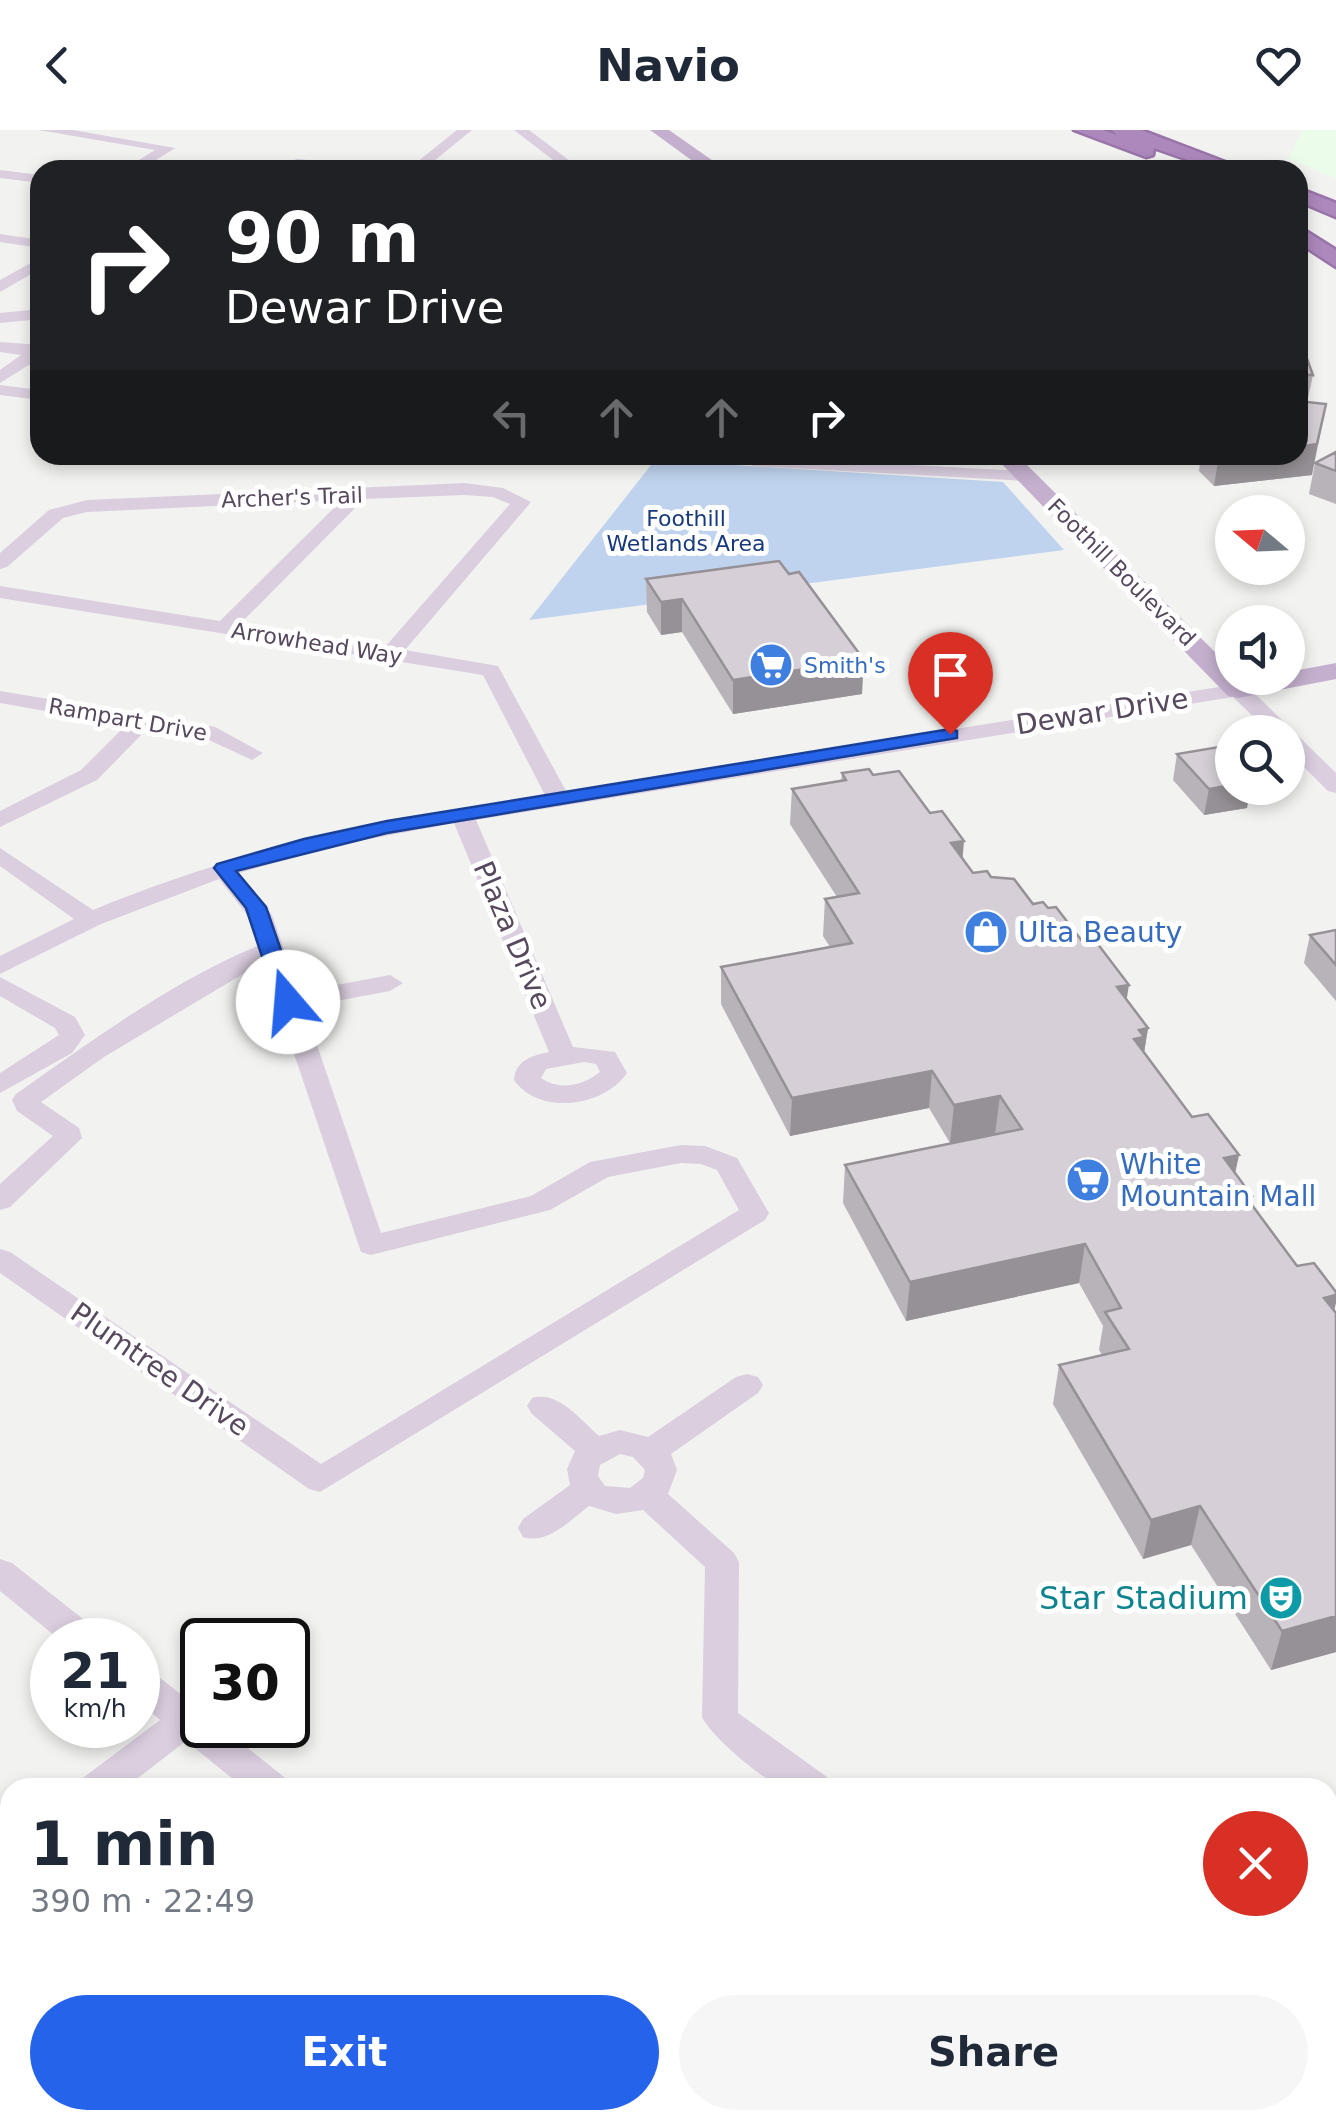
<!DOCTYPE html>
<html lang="en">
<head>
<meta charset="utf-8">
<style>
  body { margin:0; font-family:"DejaVu Sans",sans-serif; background:#f6f6f7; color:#1f2937; height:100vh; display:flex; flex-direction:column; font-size:38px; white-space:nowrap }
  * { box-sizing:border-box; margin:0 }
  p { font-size:32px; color:#747a83 }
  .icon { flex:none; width:55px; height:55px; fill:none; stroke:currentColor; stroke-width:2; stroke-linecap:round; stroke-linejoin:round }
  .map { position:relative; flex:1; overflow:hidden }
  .side { position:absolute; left:0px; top:1648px; width:1338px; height:352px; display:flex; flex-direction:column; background:#fff; border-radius:30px 30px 0 0; box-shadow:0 5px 15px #0003 }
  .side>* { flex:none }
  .hud { position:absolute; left:30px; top:30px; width:1278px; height:305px; border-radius:30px; box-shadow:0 5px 15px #0003; background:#202124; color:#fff; overflow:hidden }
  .needle { width:65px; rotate:289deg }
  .tools { position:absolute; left:1215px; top:365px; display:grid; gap:20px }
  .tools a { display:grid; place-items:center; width:90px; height:90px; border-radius:50%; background:#fff; box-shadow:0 5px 15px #0003; font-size:50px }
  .speed { position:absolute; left:30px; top:1488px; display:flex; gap:20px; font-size:50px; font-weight:700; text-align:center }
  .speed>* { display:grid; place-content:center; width:130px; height:130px; border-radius:50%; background:#fff; box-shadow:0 5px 15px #0003; line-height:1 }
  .speed small { font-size:25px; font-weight:400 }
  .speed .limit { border:5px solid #111; border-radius:15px; background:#fff; color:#111 }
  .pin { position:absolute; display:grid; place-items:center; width:85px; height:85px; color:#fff; margin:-102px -42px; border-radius:50% 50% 50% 0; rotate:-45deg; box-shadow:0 0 10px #0007 }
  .pin .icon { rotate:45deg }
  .me { position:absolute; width:110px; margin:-55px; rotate:342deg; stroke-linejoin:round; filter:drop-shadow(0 0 8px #0008) }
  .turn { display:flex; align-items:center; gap:35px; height:210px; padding:0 30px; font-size:45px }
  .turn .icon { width:130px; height:130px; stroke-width:2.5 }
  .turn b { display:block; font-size:70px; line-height:85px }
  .lanes { display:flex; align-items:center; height:95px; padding:0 30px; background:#0003; justify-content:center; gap:50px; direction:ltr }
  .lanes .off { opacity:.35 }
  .round { display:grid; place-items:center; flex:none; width:105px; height:105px; border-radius:52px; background:#f6f6f7 }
  .headline { display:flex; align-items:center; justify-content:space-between; height:170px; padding:0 30px }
  h1 { font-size:60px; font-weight:600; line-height:75px }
  .action { display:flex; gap:20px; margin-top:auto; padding:20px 30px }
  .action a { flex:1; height:115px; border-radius:60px; background:#2563eb; color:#fff; font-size:40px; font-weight:600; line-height:115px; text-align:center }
  .action a+a { background:#f6f6f7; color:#1f2937 }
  header { display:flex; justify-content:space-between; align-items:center; height:130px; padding:0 30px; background:#fff; font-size:45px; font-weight:600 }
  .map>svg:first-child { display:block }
  .commercial { fill:#ecfcea }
  .green { fill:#bfd3ee }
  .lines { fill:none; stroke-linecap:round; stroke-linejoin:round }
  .highway-casing { stroke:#9974a9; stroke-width:5 }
  .minor { fill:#dacedf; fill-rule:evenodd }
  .major { fill:#c4b0ce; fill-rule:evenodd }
  .highway { fill:#ad88bd; fill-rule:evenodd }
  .wall { fill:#b8b2b9 }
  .shaded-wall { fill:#969196 }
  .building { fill:#d6cfd7; stroke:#969196; stroke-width:2.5 }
  .route { fill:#2563eb; stroke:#184099; stroke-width:2.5 }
  .labels { text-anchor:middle; stroke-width:10; stroke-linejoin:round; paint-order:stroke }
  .far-street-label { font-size:22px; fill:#56485d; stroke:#fff }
  .far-park-label { font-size:22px; fill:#19397d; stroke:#fff }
  .far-shop-label { font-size:22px; fill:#366cbe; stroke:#fff; text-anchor:start }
  .street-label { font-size:28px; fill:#56485d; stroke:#fff }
  .shop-label { font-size:28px; fill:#366cbe; stroke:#fff; text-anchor:start }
  .near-culture-label { font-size:32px; fill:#0d838f; stroke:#fff; text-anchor:end }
</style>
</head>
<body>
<header><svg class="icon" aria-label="back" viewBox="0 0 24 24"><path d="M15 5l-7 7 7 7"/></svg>Navio<svg class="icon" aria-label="heart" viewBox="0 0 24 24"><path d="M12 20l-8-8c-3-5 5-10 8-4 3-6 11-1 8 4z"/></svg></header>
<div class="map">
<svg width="1336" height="1998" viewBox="0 0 1336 1998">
  <rect width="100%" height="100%" fill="#f2f2f0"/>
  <!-- commercial -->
  <path class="commercial" d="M1302 0H1336V49L1288 29Z"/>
  <!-- green -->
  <path class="green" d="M655 330 1003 352 1064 420 529 490Z"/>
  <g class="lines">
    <defs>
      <path id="highway" d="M1074 0H1103L1117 5 1112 0H1141L1246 40H1217L1154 18 1153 25 1146 27Z
        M1298 58 1336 73V87L1298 71Z
        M1298 96 1336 120V137L1298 112Z"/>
    </defs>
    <!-- highway casing -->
    <use href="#highway" class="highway-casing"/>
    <!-- minor -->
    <path class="minor" d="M39 0H73L175 18 140 40H123L155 20Z
      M457 0H472L423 40H407Z
      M514 0H529L582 40H566Z
      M297 29 369 36 376 40H265Z
      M0 40 40 45V53L0 48Z
      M0 104 40 110V118L0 112Z
      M40 128V139L0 162V150Z
      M40 179V189L0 193V183Z
      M0 212 40 215V228L0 253V240L21 225 0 222Z
      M0 255 40 260V270L0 265Z
      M726 325 1025 341 1034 346 1025 351 754 336Z
      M464 353 503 358 531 372 405 520 498 536 566 661 1238 554 1246 555 1336 643V663L1328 661 1288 621V602H1269L1233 567 476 690 573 917 615 922 627 943C604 977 539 986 514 950 516 930 531 926 549 922L454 693 338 715 239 743 272 785 299 862 390 845 403 853 390 861 304 877 381 1103 531 1066 590 1032 681 1015 705 1016 737 1028 769 1083 765 1090 320 1362 309 1359 0 1143V1119L10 1122 321 1334 739 1080 717 1040 701 1034 681 1033 608 1047 550 1080 371 1125 361 1122 263 832 104 927 41 972 79 998 82 1008 10 1077 0 1080V1054L53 1006 17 981 12 970 16 964C90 912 174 850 258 816L248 786 219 749 101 794 0 844V826L74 789 0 736V718L93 780C245 717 384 690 545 665L483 545 0 468V456L220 491 342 370 87 382 63 388 7 437 0 439V423L49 380 87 370ZM464 365 493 367 510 374 385 517 240 494 364 369ZM584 932 596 934 600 942C582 956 560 961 541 948L546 939Z
      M0 561 215 597 263 623 252 630 209 610 147 599 97 650 0 697V681L81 640 126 595 0 573Z
      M0 847 75 887 85 905 72 923 0 963V943L59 905 55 898 0 866Z
      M747 1244 758 1247 763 1255 758 1263 671 1324 677 1340 668 1364 734 1423 739 1432 738 1583 827 1647 832 1658C818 1658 798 1661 785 1658 764 1652 711 1606 702 1587L705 1437 643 1380 616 1384 589 1376C570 1390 548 1415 523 1407L518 1398 523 1389 570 1355 567 1339 575 1321 532 1284 527 1276 532 1268C558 1260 581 1290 599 1306L620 1300 648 1307 736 1247ZM620 1324 633 1327 645 1340 643 1348 630 1358 605 1356 598 1346 600 1335Z
      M0 1429 12 1433 97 1500 102 1510H60L0 1461Z
      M138 1536 151 1541 200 1579 202 1595H219L284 1647 289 1658H244L186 1611 125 1658H79L84 1647 160 1590 138 1571Z
      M10 1677V1709L0 1712V1680Z
      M484 1990H530L526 1998H480Z
      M649 1990H696L700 1998H653Z
      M1136 1990H1178L1182 1998H1140Z"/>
    <!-- major -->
    <path class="major" d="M650 0H669L726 40H705Z
      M993 325H1017L1232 539V548L1244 551 1288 548V542L1336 533V549L1238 568 1228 566Z"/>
    <!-- highway -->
    <use href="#highway" class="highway"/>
  </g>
  <!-- wall -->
  <path class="wall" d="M1298 207 1313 245 1308 268 1298 267Z
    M1336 322V374L1309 364 1315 333Z
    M1201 325H1298L1312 345 1214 356 1199 341Z
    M646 449 862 564 733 584 682 502 661 505 647 482Z
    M1177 624 1247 678 1204 685 1173 650Z
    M842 643 873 645 962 728 973 743 991 747 1033 774 1127 870 1148 898 1144 922 1235 1043 1250 1073 1297 1136 1336 1162 1334 1181 1336 1522 1271 1540 1191 1415 1143 1429 1053 1274 1059 1235 1102 1225 1099 1220 1103 1196 1079 1153 906 1191 843 1073 845 1035 995 1004 950 1013 929 978 790 1006 721 874V837L830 817 823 806 825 769 837 767 790 694 792 659 841 651Z
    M1336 800V871L1304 833 1310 805Z"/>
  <!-- shaded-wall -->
  <path class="shaded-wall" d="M1326 274 1312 345 1214 356 1219 325H1298V317Z
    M682 469V502L661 505V472Z
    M864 530 862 564 733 584V550Z
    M1232 655V658H1251L1247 678 1204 685 1209 659Z
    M964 711 961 747 951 713Z
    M1129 855 1123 892 1117 857Z
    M1148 898 1142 936 1134 909 1139 900Z
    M932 941 929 978 790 1006 792 968Z
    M1000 966 995 1004 950 1013 954 975Z
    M1239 1025 1231 1063 1224 1028Z
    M1085 1114 1079 1153 906 1191 910 1152Z
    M1336 1165V1173L1328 1204 1324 1168Z
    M1200 1376 1191 1415 1143 1429 1151 1390Z
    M1336 1486V1522L1271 1540 1282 1501Z"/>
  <!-- building -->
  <path class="building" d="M1298 207H1299L1313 245 1298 244Z
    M1298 271 1326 274 1317 314 1298 317Z
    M1336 322V341L1315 333Z
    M779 431 789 444 799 442 864 530 733 550 682 469 661 472 646 449Z
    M1219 617 1232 630V655L1209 659 1177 624Z
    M869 639 873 645 899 641 930 683 942 681 964 711 951 713 973 743 987 741 991 747 1014 749 1033 774 1043 772 1048 778 1056 777 1082 811 1094 809 1129 855 1117 857 1148 898 1139 900 1144 907 1134 909 1192 987 1208 984 1239 1025 1224 1028 1252 1066 1246 1067 1297 1136 1314 1133 1336 1162V1165L1324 1168 1336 1183V1486L1282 1501 1200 1376 1151 1390 1059 1235 1129 1219 1105 1182 1121 1178 1085 1114 910 1152 845 1035 1022 999 1000 966 954 975 932 941 792 968 721 837 852 813 825 769 859 763 792 659 846 650 842 643Z
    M1336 800V835L1310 805Z"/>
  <!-- route -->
  <path class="route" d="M950 599 957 601V608L387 703 236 741 266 777 299 872 288 878 277 872 246 778 214 738 217 734 304 709 387 691Z"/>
  <!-- icons -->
  <defs>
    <symbol id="supermarket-disc" viewBox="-11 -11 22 22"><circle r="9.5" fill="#3f7fe0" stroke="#fff"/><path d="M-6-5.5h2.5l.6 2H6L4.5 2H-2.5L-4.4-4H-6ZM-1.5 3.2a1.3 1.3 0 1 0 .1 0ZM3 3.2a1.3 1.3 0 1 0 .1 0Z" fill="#fff"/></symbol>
    <symbol id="shop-disc" viewBox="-11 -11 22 22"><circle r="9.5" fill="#3f7fe0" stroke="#fff"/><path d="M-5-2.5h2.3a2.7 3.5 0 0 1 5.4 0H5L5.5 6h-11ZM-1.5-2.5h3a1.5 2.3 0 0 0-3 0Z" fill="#fff"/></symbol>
    <symbol id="theatre-disc" viewBox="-11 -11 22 22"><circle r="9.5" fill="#0f9aa8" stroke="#fff"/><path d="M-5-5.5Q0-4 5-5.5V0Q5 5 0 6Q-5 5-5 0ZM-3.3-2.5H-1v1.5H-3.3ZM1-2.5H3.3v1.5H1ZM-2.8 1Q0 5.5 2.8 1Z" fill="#fff"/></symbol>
  </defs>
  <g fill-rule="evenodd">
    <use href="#supermarket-disc" x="746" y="510" width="50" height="50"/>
    <use href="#shop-disc" x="961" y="777" width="50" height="50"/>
    <use href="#supermarket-disc" x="1063" y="1025" width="50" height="50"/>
    <use href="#theatre-disc" x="1256" y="1443" width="50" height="50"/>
  </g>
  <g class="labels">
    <!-- far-street labels -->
    <g class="far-street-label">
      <text transform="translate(292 367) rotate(-2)" y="8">Archer's Trail</text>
      <text transform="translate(1122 442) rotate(45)" y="8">Foothill Boulevard</text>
      <text transform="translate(317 513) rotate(9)" y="8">Arrowhead Way</text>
      <text transform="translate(128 589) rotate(10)" y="8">Rampart Drive</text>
    </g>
    <!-- far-park labels -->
    <g class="far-park-label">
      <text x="686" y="396">Foothill<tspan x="686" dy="25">Wetlands Area</tspan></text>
    </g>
    <!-- far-shop labels -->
    <g class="far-shop-label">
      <text x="804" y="543">Smith's</text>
    </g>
    <!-- street labels -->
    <g class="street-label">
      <text transform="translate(1102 581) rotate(-9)" y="10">Dewar Drive</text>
      <text transform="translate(513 805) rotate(67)" y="10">Plaza Drive</text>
      <text transform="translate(160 1239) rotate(35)" y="10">Plumtree Drive</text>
    </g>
    <!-- shop labels -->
    <g class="shop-label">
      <text x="1018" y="812">Ulta Beauty</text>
      <text x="1120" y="1044">White<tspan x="1120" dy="32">Mountain Mall</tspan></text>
    </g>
    <!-- near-culture labels -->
    <g class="near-culture-label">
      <text x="1248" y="1479">Star Stadium</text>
    </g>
  </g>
</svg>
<div class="tools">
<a><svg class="needle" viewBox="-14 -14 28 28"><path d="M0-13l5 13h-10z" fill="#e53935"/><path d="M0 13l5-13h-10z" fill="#747a83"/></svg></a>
<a><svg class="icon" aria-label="sound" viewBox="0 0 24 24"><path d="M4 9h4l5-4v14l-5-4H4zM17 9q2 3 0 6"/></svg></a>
<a><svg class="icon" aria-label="search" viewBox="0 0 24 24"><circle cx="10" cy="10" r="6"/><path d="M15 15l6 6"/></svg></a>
</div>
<div class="speed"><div>21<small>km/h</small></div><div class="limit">30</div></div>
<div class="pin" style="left:950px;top:604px;background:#d93025"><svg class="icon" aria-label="arrive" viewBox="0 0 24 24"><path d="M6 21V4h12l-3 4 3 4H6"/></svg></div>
<svg class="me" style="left:288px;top:872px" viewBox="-20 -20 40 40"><circle r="19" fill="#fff"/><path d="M0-13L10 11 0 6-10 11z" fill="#2563eb"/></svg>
<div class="hud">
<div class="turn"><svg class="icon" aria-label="right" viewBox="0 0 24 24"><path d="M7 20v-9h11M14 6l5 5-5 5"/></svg><div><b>90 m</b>Dewar Drive</div></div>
<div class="lanes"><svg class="icon off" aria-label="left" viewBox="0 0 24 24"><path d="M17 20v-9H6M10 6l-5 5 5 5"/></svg><svg class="icon off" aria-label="ahead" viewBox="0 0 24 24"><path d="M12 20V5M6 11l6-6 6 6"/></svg><svg class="icon off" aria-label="ahead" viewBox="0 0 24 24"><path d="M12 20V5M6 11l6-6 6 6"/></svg><svg class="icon" aria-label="right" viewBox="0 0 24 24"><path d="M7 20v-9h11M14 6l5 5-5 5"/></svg></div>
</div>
<section class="side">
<div class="headline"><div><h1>1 min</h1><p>390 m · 22:49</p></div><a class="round" style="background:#d93025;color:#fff"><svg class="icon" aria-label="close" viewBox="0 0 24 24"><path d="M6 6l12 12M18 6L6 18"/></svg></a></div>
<div class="action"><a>Exit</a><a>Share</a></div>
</section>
</div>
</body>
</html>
